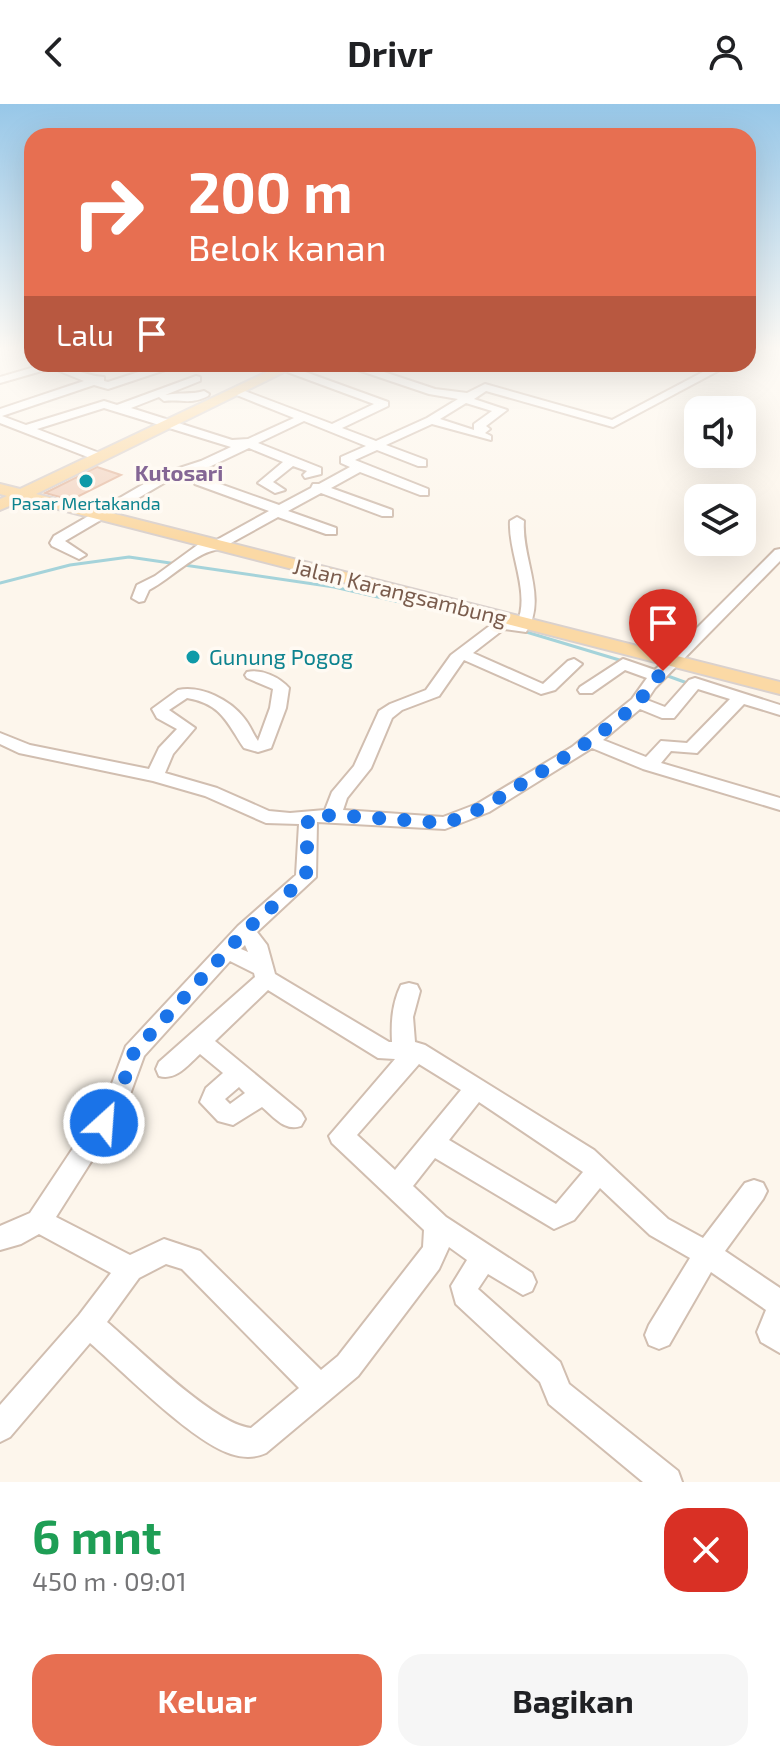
<!DOCTYPE html>
<html lang="id">
<head>
<meta charset="utf-8">
<style>
  body { margin:0; font-family:"Exo 2",sans-serif; background:#f6f6f6; color:#202124; height:100vh; display:flex; flex-direction:column; font-size:30px; white-space:nowrap }
  * { box-sizing:border-box; margin:0 }
  p { font-size:26px; color:#757577 }
  .icon { flex:none; width:44px; height:44px; fill:none; stroke:currentColor; stroke-width:2; stroke-linecap:round; stroke-linejoin:round }
  .map { position:relative; height:1378px; overflow:hidden }
  .panel { display:flex; flex-direction:column; background:#fff; flex:1 }
  .panel>* { flex:none }
  .banner { position:absolute; left:24px; top:24px; width:732px; height:244px; border-radius:24px; box-shadow:0 8px 32px #0002; background:#e76f51; color:#fff; overflow:hidden }
  .buttons { position:absolute; left:684px; top:292px; display:grid; gap:16px }
  .buttons a { display:grid; place-items:center; width:72px; height:72px; border-radius:16px; background:#fff; box-shadow:0 8px 32px #0002; font-size:40px }
  .pin { position:absolute; display:grid; place-items:center; width:68px; height:68px; color:#fff; margin:-82px -34px; border-radius:50% 50% 50% 0; rotate:-45deg; box-shadow:0 0 8px #0007 }
  .pin .icon { rotate:45deg }
  .me { position:absolute; width:88px; margin:-44px; rotate:26deg; stroke-linejoin:round; filter:drop-shadow(0 0 6px #0008) }
  .turn { display:flex; align-items:center; gap:28px; height:168px; padding:0 32px; font-size:36px }
  .turn .icon { width:104px; height:104px; stroke-width:2.5 }
  .turn b { display:block; font-size:56px; line-height:68px }
  .then { display:flex; align-items:center; height:76px; padding:0 32px; background:#0003; gap:16px; font-size:30px }
  .round { display:grid; place-items:center; flex:none; width:84px; height:84px; border-radius:24px; background:#f6f6f6 }
  .overview { display:flex; align-items:center; justify-content:space-between; height:136px; padding:0 32px }
  h1 { font-size:48px; font-weight:700; line-height:60px; color:#1e9e55 }
  .action { display:flex; gap:16px; margin-top:auto; padding:16px 32px }
  .action a { flex:1; height:92px; border-radius:24px; background:#e76f51; color:#fff; font-size:32px; font-weight:700; line-height:92px; text-align:center }
  .action a+a { background:#f6f6f6; color:#202124 }
  header { display:flex; justify-content:space-between; align-items:center; height:104px; padding:0 32px; background:#fff; font-size:36px; font-weight:700 }
  .map>svg:first-child { display:block }
  .lines { fill:none; stroke-linecap:round; stroke-linejoin:round }
  .stream { stroke:#a5d3da; stroke-width:3 }
  .building { fill:#f3d5c3; stroke:#e6bba3; stroke-width:2 }
  .minor-casing { stroke:#d1beb0; stroke-width:4 }
  .major-casing { stroke:#dad1cd; stroke-width:4 }
  .minor { fill:#fff; fill-rule:evenodd }
  .major { fill:#fbd9a5; fill-rule:evenodd }
  .route { stroke:#1a73e8; stroke-width:14; stroke-dasharray:0 25.2 }
  .culture-dot { fill:#0f9aa8; stroke:#fffaf3; stroke-width:3 }
  .labels { text-anchor:middle; stroke-width:7; stroke-linejoin:round; paint-order:stroke }
  .far-culture-label { font-size:18px; fill:#0d838f; stroke:#fffaf3 }
  .far-quarter-label { font-size:22px; font-weight:bold; fill:#846695; stroke:#fffaf3 }
  .street-label { font-size:22px; fill:#7a5c4d; stroke:#fffaf3 }
  .culture-label { font-size:22px; fill:#0d838f; stroke:#fffaf3; text-anchor:start }
</style>
</head>
<body>
<header><svg class="icon" aria-label="back" viewBox="0 0 24 24"><path d="M15 5l-7 7 7 7"/></svg>Drivr<svg class="icon" aria-label="person" viewBox="0 0 24 24"><circle cx="12" cy="8" r="4"/><path d="M4 21q1-7 8-7t8 7"/></svg></header>
<div class="map">
<svg width="780" height="1378" viewBox="0 0 780 1378">
  <rect width="100%" height="100%" fill="#fdf6ec"/>
  <g class="lines">
    <!-- stream -->
    <path class="stream" d="M0 479 70 461 129 453 334 483 496 520
      M523 527 626 558
      M665 571 690 580"/>
  </g>
  <!-- building -->
  <path class="building" d="M97 363 121 371 71 396 45 389Z"/>
  <g class="lines">
    <defs>
      <path id="minor" d="M752 243H764L748 251V244Z
        M45 260C66 260 84 272 104 273V277L108 278 163 260 177 262 108 285 94 281 2 312 26 321 104 297 117 301 196 272 200 273V277L165 291C180 288 190 291 204 287L209 290 208 292C190 301 183 295 164 297L159 293 131 304 232 336 248 335 294 314 234 290V286H242L332 320 374 300 282 266V262L286 261 388 298V302L342 324 376 337 427 314 458 295 429 290 358 266 360 260H371L369 263 435 285 467 289 485 280 612 316 718 260H731L613 323 486 287 474 295 507 306 486 322 490 325 485 329 491 332V336L432 320 386 341 426 356V362H418L377 346 355 356 428 385V391H420L360 368 331 384 392 406V412H382L321 389 288 407 336 424V430H326L278 413 220 445C195 448 172 474 149 486L144 497 139 498 132 494 137 481 155 472 203 437 213 438 269 407 195 380V374H203L279 401 311 384 313 380H319L350 363 341 359V353L366 342 304 317 258 339 321 364V370L305 374 303 371 307 367 293 362 273 378 285 386 275 389 258 379 283 358 249 344 209 363 169 376 65 437 86 451 79 455 52 442 50 439 54 432 161 370 201 357 231 343 104 304 37 325 102 350 104 353 98 357 0 319V305L84 277 52 264 0 279V273ZM466 299 492 307 474 320V326L440 315Z
        M517 413 524 417C521 454 548 494 526 528L504 525 473 549 543 580 568 557 574 555 582 560 555 586 541 590 464 556 439 592 402 606 392 614 371 664 347 694 343 706 443 713 477 700 572 643 632 595 647 574 625 566 592 589H580L578 586 580 583 623 555 655 566 775 446 780 445V457L655 584 647 596 665 603 689 576 695 574 780 601V611L744 600 697 649 671 647 661 659 780 694V706L643 665 592 644 489 708 445 725 317 718 316 773 257 828 267 841 275 870 389 938H392C391 918 392 900 401 881L409 879 417 881 420 887 413 913 415 938 425 941 594 1046 668 1115 703 1134 745 1079 754 1076 763 1079 767 1087 763 1095 725 1147 780 1184V1249L761 1238 757 1228 766 1206 711 1168 669 1241 659 1245 649 1241 645 1231 649 1221 690 1154 650 1131 600 1084 574 1116 554 1125 435 1054 413 1082 446 1113 532 1169 536 1178 532 1187 523 1191 488 1170 478 1185 560 1258 569 1280 678 1367 682 1378H643L549 1300 540 1278 456 1200 451 1182 467 1156 449 1143 439 1165 358 1272 266 1349C255 1354 243 1354 231 1350 191 1337 124 1268 90 1239L10 1333 0 1338V1301L79 1211 111 1169 39 1130 21 1140 0 1146V1122L30 1109 107 993 126 942 238 822 296 771 299 720 266 719 205 692 153 677 19 649 0 640V629L30 641 149 665 159 644 177 625 157 614 152 605 178 586C201 581 230 596 244 614 250 621 253 630 258 637L270 604 273 585 247 574 245 571 247 568C262 565 279 573 289 584L286 604 271 644 258 648 244 644C227 619 222 600 187 594L169 606 195 624 173 650 165 669 217 684 269 707 290 709 325 706 332 688 354 662 379 607 390 600 426 586 451 551 496 517 517 519C531 489 508 449 510 417ZM698 585 730 595 687 639 661 637 646 653 603 636 640 605 662 614H674ZM245 841 248 848 241 845ZM230 857 254 869 255 873 159 958 156 965 159 972C176 977 188 961 200 950L223 969 206 984 200 998 218 1017 233 1021 262 1003C274 1013 285 1028 301 1022L305 1015 301 1008 215 937 268 886 378 954 395 955 329 1032 332 1039 424 1126 423 1143 338 1252 321 1266 200 1147 164 1135 130 1151 56 1113 125 1004 144 952ZM419 960 461 986 395 1066 357 1031ZM239 983 245 989 230 1000 225 995ZM479 998 583 1068 556 1100 449 1036ZM166 1160 182 1165 299 1284 251 1324C215 1321 138 1244 107 1218L139 1174Z"/>
      <path id="major" d="M284 260H300L36 390 780 578V590L23 396 0 406V395L7 392 0 390V380L20 385Z"/>
    </defs>
    <!-- minor casing -->
    <use href="#minor" class="minor-casing"/>
    <!-- major casing -->
    <use href="#major" class="major-casing"/>
    <!-- minor -->
    <use href="#minor" class="minor"/>
    <!-- major -->
    <use href="#major" class="major"/>
  </g>
  <!-- sky -->
  <linearGradient id="sky" x2="0" y2="1"><stop stop-color="#97c7e8"/><stop offset="0.56" stop-color="#fefbf6"/><stop offset="1" stop-color="#fefbf6" stop-opacity="0"/></linearGradient>
  <rect width="780" height="435" fill="url(#sky)"/>
  <g class="lines">
    <!-- route -->
    <path class="route" d="M104 1019 117 997 134 948 245 827 306 773 308 714 332 711 445 719C474 710 498 695 523 679 562 655 601 632 635 601 645 591 653 578 663 567"/>
  </g>
  <!-- markers -->
  <g class="culture-dot">
    <circle cx="86" cy="377" r="8"/>
    <circle cx="193" cy="553" r="8"/>
  </g>
  <g class="labels">
    <!-- far-culture labels -->
    <g class="far-culture-label">
      <text x="86" y="406">Pasar Mertakanda</text>
    </g>
    <!-- far-quarter labels -->
    <g class="far-quarter-label">
      <text x="179" y="377">Kutosari</text>
    </g>
    <!-- street labels -->
    <g class="street-label">
      <text transform="translate(400 488) rotate(14)" y="8">Jalan Karangsambung</text>
    </g>
    <!-- culture labels -->
    <g class="culture-label">
      <text x="209" y="561">Gunung Pogog</text>
    </g>
  </g>
</svg>
<div class="buttons">
<a><svg class="icon" aria-label="sound" viewBox="0 0 24 24"><path d="M4 9h4l5-4v14l-5-4H4zM17 9q2 3 0 6"/></svg></a>
<a><svg class="icon" aria-label="layers" viewBox="0 0 24 24"><path d="M12 4l9 5-9 5-9-5zM3 14l9 5 9-5"/></svg></a>
</div>
<div class="pin" style="left:663px;top:567px;background:#d93025"><svg class="icon" aria-label="arrive" viewBox="0 0 24 24"><path d="M6 21V4h12l-3 4 3 4H6"/></svg></div>
<svg class="me" style="left:104px;top:1019px" viewBox="-20 -20 40 40"><circle r="17" fill="#1a73e8" stroke="#fff" stroke-width="3"/><path d="M0-11L8 9 0 5-8 9z" fill="#fff"/></svg>
<div class="banner">
<div class="turn"><svg class="icon" aria-label="right" viewBox="0 0 24 24"><path d="M7 20v-9h11M14 6l5 5-5 5"/></svg><div><b>200 m</b>Belok kanan</div></div>
<div class="then">Lalu<svg class="icon" aria-label="arrive" viewBox="0 0 24 24"><path d="M6 21V4h12l-3 4 3 4H6"/></svg></div>
</div>
</div>
<section class="panel">
<div class="overview"><div><h1>6 mnt</h1><p>450 m · 09:01</p></div><a class="round" style="background:#d93025;color:#fff"><svg class="icon" aria-label="close" viewBox="0 0 24 24"><path d="M6 6l12 12M18 6L6 18"/></svg></a></div>
<div class="action"><a>Keluar</a><a>Bagikan</a></div>
</section>
</body>
</html>
